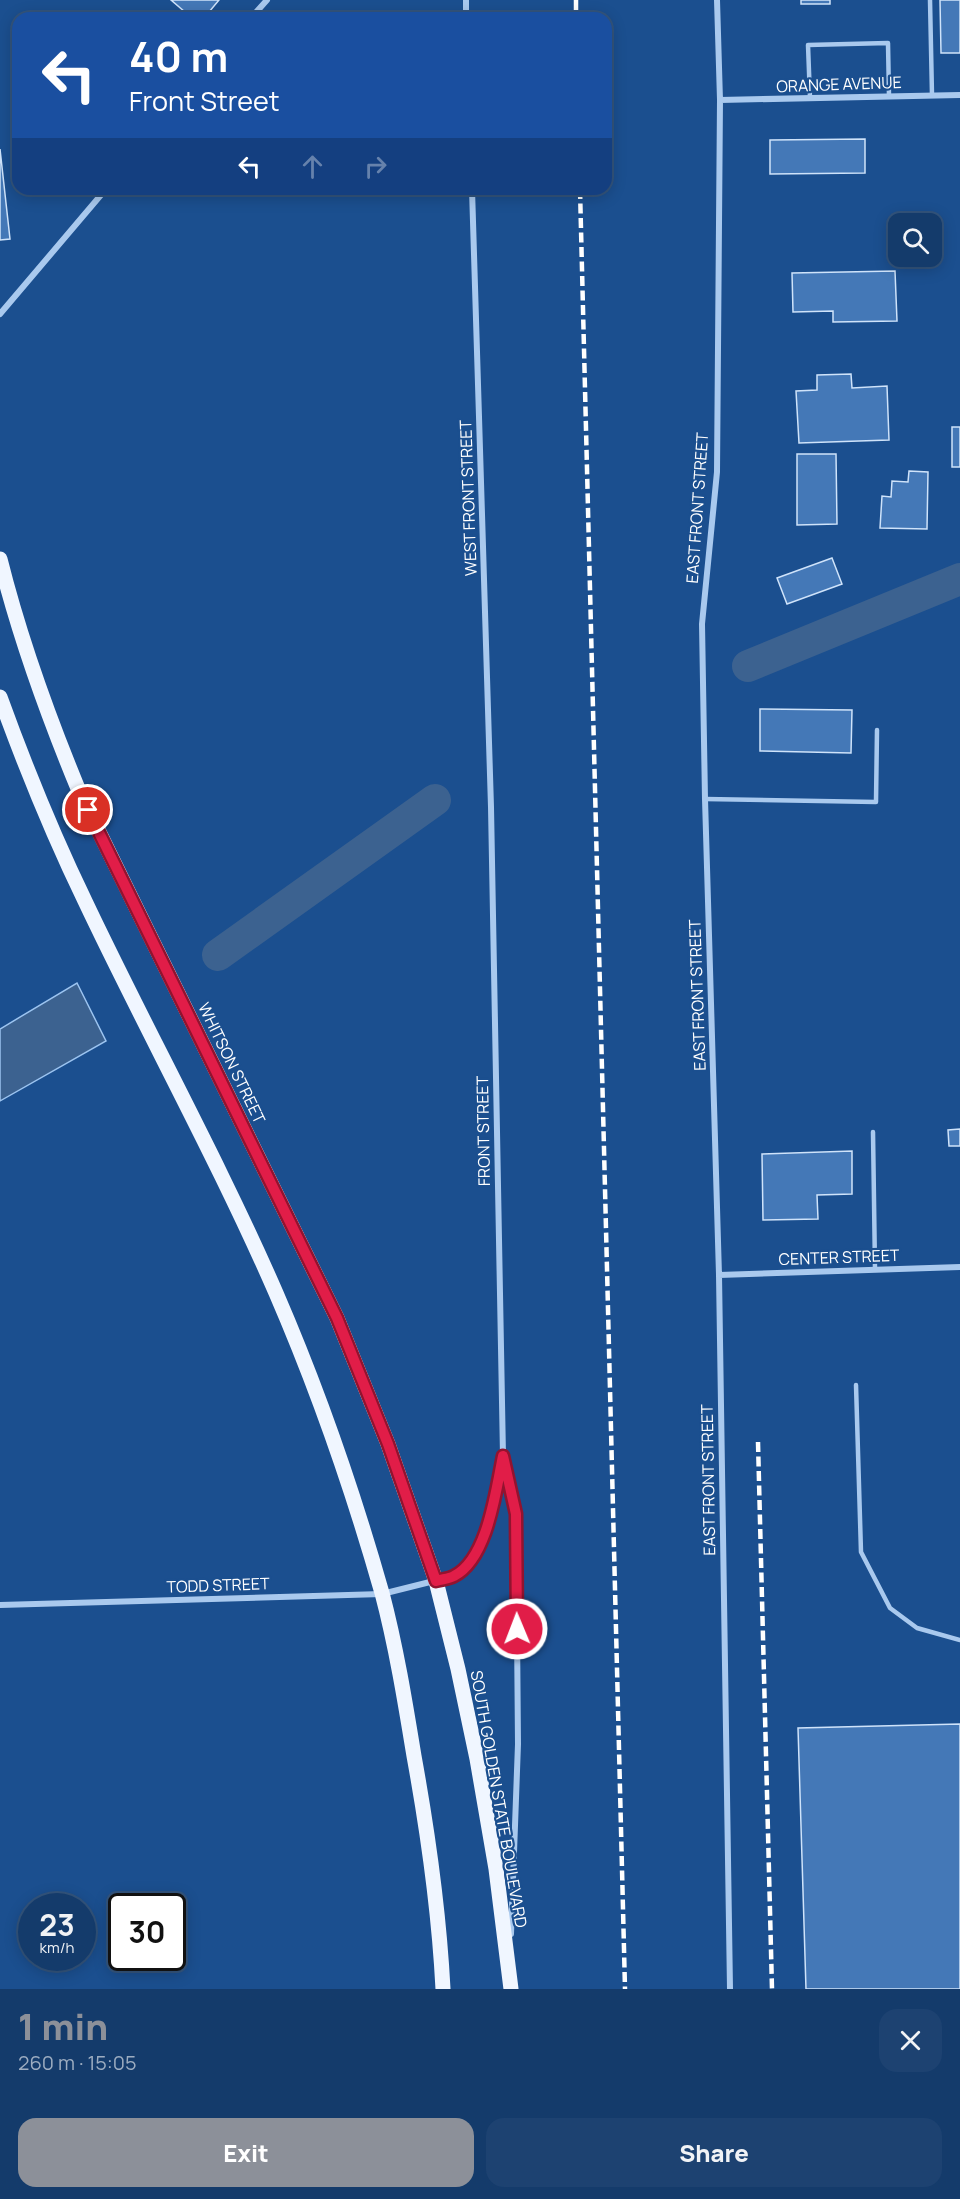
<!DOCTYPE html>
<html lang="en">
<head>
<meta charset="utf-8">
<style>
  body { margin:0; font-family:Manrope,sans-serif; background:#1d4271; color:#f1f3f6; height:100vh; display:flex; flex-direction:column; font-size:22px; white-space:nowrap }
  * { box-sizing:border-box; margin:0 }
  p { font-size:20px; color:#9dadc1 }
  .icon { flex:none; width:33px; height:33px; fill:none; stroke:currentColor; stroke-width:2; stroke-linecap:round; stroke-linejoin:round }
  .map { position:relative; height:1989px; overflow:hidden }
  .sheet { display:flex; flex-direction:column; background:#143b6b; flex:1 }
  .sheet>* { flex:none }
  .hud { position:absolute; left:12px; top:12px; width:600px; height:183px; border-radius:18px; box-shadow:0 3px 15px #0003,0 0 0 2px #33557e; background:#1a4fa0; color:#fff; overflow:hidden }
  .buttons { position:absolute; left:888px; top:213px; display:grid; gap:12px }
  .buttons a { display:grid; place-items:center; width:54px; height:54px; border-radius:12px; background:#143b6b; box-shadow:0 3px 15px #0003,0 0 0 2px #33557e; font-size:30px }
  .speed { position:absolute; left:18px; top:1893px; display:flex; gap:12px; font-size:30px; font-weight:700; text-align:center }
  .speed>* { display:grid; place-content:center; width:78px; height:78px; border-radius:50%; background:#143b6b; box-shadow:0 3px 15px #0003,0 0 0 2px #33557e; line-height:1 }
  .speed small { font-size:15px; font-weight:400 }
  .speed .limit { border:3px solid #111; border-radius:9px; background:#fff; color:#111 }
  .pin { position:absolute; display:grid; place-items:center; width:51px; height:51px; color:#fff; margin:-26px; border:3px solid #fff; border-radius:50%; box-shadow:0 2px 6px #0007 }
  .me { position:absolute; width:66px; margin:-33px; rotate:359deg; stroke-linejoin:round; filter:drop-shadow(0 0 4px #0008) }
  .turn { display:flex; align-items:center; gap:21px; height:126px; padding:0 18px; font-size:27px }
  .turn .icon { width:78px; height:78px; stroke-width:2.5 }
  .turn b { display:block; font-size:42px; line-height:51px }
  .lanes { display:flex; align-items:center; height:57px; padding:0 18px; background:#0003; justify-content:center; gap:30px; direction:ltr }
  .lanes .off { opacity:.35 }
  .round { display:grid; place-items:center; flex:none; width:63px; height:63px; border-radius:18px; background:#1d4271 }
  .headline { display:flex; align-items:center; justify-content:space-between; height:102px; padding:0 18px }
  h1 { font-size:36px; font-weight:800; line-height:45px; color:#8c9099 }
  .button { display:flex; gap:12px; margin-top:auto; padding:12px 18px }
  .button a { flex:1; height:69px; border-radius:18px; background:#8c9099; color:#fff; font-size:24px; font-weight:800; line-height:69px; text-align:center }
  .button a+a { background:#1d4271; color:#f1f3f6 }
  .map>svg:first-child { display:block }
  .water { fill:#3c6290; stroke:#9cc4f0; stroke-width:1.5 }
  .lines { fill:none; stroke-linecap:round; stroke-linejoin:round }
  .canal { stroke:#3c6290; stroke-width:32 }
  .building { fill:#4478b7; stroke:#cfe3fa; stroke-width:1.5 }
  .lane { stroke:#a9c9ee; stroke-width:4.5 }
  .street { stroke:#a9c9ee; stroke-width:6 }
  .primary { stroke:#f0f6ff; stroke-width:15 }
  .rail { stroke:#fff; stroke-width:4.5; stroke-dasharray:10 4.5; stroke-linecap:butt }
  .route-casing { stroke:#92132f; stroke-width:15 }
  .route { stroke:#e11d48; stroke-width:10 }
  .labels { text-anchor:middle; stroke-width:4.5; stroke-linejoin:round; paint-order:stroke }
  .street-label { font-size:16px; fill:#fff; stroke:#1b4f8f }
</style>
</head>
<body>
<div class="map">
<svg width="960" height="1989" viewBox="0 0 960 1989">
  <rect width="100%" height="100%" fill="#1b4f8f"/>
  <!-- water -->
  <path class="water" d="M77 983 106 1041 0 1101V1029Z"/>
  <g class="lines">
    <!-- canal -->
    <path class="canal" d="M748 666 960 579
      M218 955 435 800"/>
  </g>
  <!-- building -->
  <path class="building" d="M171 0H219L204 18H192Z
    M801 0H830V4H801Z
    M940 0H960V53H941Z
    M865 139V173L770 174V140Z
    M0 149 10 239 0 240Z
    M895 271 897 321 833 322V311L793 312 792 273Z
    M851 374 852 388 887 386 889 440 799 443 796 391 817 390V375Z
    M952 427H960V467H952Z
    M797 454H836L837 524 797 525Z
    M909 471 928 472 927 529 880 528 882 496 891 497 892 481 908 482Z
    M832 558 842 584 787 604 777 578Z
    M760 709 852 710 851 753 760 751Z
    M960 1129V1146H949L948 1130Z
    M852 1151V1194L817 1195 818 1219 763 1220 762 1154Z
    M960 1724V1989H806L798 1728Z"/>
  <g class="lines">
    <!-- lane -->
    <path class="lane" d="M930 0 932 95
      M810 98 808 45 888 43 889 96
      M705 799 876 802 877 730
      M873 1132 875 1269
      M856 1385 861 1552 890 1608 917 1628 960 1640"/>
    <!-- street -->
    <path class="street" d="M466 0V18
      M717 0 720 100 717 472 702 624 705 799 719 1275 730 1989
      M251 18 267 0
      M720 100 960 95
      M0 314 106 189
      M719 1275 960 1267
      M503 1459 516 1514 518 1744 511 1934
      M0 1605 382 1594 454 1576C491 1549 495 1497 503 1456L491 807 472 189"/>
    <!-- primary -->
    <path class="primary" d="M0 559C20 639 48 716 79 791L337 1318 388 1444 436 1581 458 1669 477 1759 496 1869 511 1989
      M0 697C25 766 53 835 85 901 147 1032 218 1160 276 1293 318 1390 353 1491 382 1593 396 1646 405 1701 414 1756 428 1833 439 1911 443 1989"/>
    <!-- rail -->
    <path class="rail" d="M576 0V18
      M580 189 625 1989
      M758 1442 772 1989"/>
  </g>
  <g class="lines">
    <defs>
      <path id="route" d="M88 810 337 1318 388 1444 436 1581C442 1579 449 1579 454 1576 488 1559 496 1489 503 1456L516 1514 517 1629"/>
    </defs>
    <!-- route casing -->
    <use href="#route" class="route-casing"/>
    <!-- route -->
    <use href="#route" class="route"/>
  </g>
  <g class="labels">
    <!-- street labels -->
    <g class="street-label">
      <text transform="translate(839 84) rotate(-2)" y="6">ORANGE AVENUE</text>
      <text transform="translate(468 498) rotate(-92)" y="6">WEST FRONT STREET</text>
      <text transform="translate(697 508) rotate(-86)" y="6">EAST FRONT STREET</text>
      <text transform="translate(697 995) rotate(-92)" y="6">EAST FRONT STREET</text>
      <text transform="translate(232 1063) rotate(64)" y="6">WHITSON STREET</text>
      <text transform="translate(483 1131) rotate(-91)" y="6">FRONT STREET</text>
      <text transform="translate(839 1257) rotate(-2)" y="6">CENTER STREET</text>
      <text transform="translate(708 1480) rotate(-91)" y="6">EAST FRONT STREET</text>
      <text transform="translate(218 1585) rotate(-2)" y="6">TODD STREET</text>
      <text transform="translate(499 1799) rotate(80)" y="6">SOUTH GOLDEN STATE BOULEVARD</text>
    </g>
  </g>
</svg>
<div class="buttons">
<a><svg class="icon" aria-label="search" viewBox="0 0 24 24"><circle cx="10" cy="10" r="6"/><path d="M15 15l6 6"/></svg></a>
</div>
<div class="speed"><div>23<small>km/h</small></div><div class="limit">30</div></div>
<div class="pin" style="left:88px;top:810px;background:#d93025"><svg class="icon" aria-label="arrive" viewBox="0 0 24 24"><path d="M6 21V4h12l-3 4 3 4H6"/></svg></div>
<svg class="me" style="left:517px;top:1629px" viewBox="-20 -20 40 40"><circle r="17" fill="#e11d48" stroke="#fff" stroke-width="3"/><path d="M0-11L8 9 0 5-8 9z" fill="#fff"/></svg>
<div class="hud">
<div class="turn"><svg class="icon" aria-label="left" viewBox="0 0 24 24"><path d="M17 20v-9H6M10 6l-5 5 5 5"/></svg><div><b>40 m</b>Front Street</div></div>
<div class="lanes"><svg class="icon" aria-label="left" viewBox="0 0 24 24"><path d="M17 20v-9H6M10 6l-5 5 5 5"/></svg><svg class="icon off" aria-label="ahead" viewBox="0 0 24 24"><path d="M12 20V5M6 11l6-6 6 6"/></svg><svg class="icon off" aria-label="right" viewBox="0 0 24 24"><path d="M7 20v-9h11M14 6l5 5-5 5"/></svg></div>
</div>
</div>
<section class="sheet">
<div class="headline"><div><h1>1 min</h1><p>260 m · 15:05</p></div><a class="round"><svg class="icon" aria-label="close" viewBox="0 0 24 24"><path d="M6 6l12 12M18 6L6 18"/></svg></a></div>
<div class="button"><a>Exit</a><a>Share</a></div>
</section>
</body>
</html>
